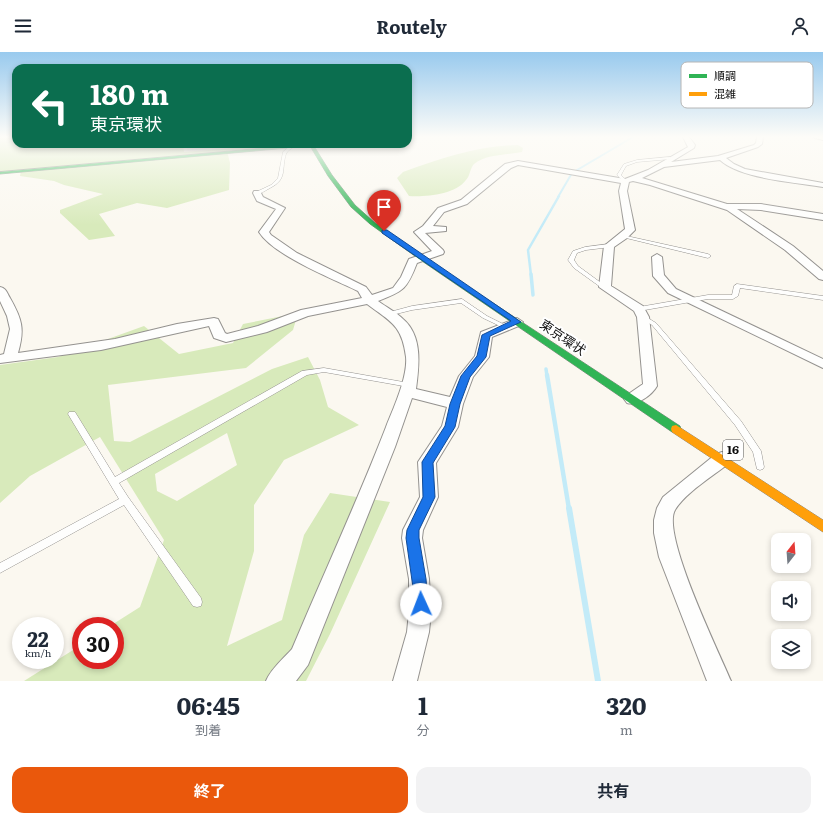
<!DOCTYPE html>
<html lang="ja">
<head>
<meta charset="utf-8">
<style>
  body { margin:0; font-family:Literata,"Noto Sans JP",serif; background:#f2f2f3; color:#1f2937; height:100vh; display:flex; flex-direction:column; font-size:15px; white-space:nowrap }
  * { box-sizing:border-box; margin:0 }
  p { font-size:13px; color:#747a83 }
  .icon { flex:none; width:22px; height:22px; fill:none; stroke:currentColor; stroke-width:2; stroke-linecap:round; stroke-linejoin:round }
  .map { position:relative; height:629px; overflow:hidden }
  .details { display:flex; flex-direction:column; background:#fff; flex:1 }
  .details>* { flex:none }
  .banner { position:absolute; left:12px; top:12px; width:400px; height:84px; border-radius:12px; box-shadow:0 2px 6px #0003; background:#0b6e4f; color:#fff; overflow:hidden }
  .needle { width:26px; rotate:17deg }
  .buttons { position:absolute; left:771px; top:481px; display:grid; gap:8px }
  .buttons a { display:grid; place-items:center; width:40px; height:40px; border-radius:8px; background:#fff; box-shadow:0 2px 6px #0003; font-size:20px }
  .speed { position:absolute; left:12px; top:565px; display:flex; gap:8px; font-size:20px; font-weight:700; text-align:center }
  .speed>* { display:grid; place-content:center; width:52px; height:52px; border-radius:50%; background:#fff; box-shadow:0 2px 6px #0003; line-height:1 }
  .speed small { font-size:10px; font-weight:400 }
  .speed .limit { border:6px solid #d22; background:#fff; color:#111 }
  .pin { position:absolute; display:grid; place-items:center; width:34px; height:34px; color:#fff; margin:-41px -17px; border-radius:50% 50% 50% 0; rotate:-45deg; box-shadow:0 0 4px #0007 }
  .pin .icon { rotate:45deg }
  .me { position:absolute; width:44px; margin:-22px; rotate:358deg; stroke-linejoin:round; filter:drop-shadow(0 0 3px #0008) }
  .turn { display:flex; align-items:center; gap:14px; height:84px; padding:0 12px; font-size:18px }
  .turn .icon { width:52px; height:52px; stroke-width:2.5 }
  .turn b { display:block; font-size:28px; line-height:34px }
  .eta { display:flex; justify-content:space-evenly; align-items:center; height:68px; text-align:center }
  .eta b { font-size:24px; font-weight:700; line-height:28px }
  .button { display:flex; gap:8px; margin-top:auto; padding:8px 12px }
  .button a { flex:1; height:46px; border-radius:12px; background:#ea580c; color:#fff; font-size:16px; font-weight:700; line-height:46px; text-align:center }
  .button a+a { background:#f2f2f3; color:#1f2937 }
  header { display:flex; justify-content:space-between; align-items:center; height:52px; padding:0 12px; background:#fff; font-size:18px; font-weight:700 }
  .map>svg:first-child { display:block }
  .industrial { fill:#f2eaee }
  .forest { fill:#d8eabb; fill-rule:evenodd }
  .lines { fill:none; stroke-linecap:round; stroke-linejoin:round }
  .stream-far4 { stroke:#c3ebf8; stroke-width:2 }
  .stream-far3 { stroke:#c3ebf8; stroke-width:2.5 }
  .stream-far2 { stroke:#c3ebf8; stroke-width:3.5 }
  .stream-far1 { stroke:#c3ebf8; stroke-width:4.5 }
  .stream { stroke:#c3ebf8; stroke-width:6 }
  .lane-casing { stroke:#94928f; stroke-width:1 }
  .street-casing { stroke:#94928f; stroke-width:2 }
  .fast-casing { stroke:#8a8985; stroke-width:1 }
  .slow-casing { stroke:#8a8985; stroke-width:1 }
  .lane { fill:#fefefd; fill-rule:evenodd }
  .street { fill:#fefefd; fill-rule:evenodd }
  .fast { fill:#30b455; fill-rule:evenodd }
  .slow { fill:#ff9f0a; fill-rule:evenodd }
  .route { fill:#1a73e8; stroke:#114b97 }
  .labels { text-anchor:middle; stroke-width:4; stroke-linejoin:round; paint-order:stroke }
  .shield { fill:#fff; stroke:#555; stroke-width:1 }
  .shield-label { font-size:12px; font-weight:bold; fill:#0c0c0c }
  .street-label { font-size:13px; fill:#0c0c0c; stroke:#fff }
  .key { fill:#fff; stroke:#b6b6b6; stroke-width:1 }
  .key-label { font-size:11px; fill:#0c0c0c }
</style>
</head>
<body>
<header><svg class="icon" aria-label="menu" viewBox="0 0 24 24"><path d="M4 6h16M4 12h16M4 18h16"/></svg>Routely<svg class="icon" aria-label="person" viewBox="0 0 24 24"><circle cx="12" cy="8" r="4"/><path d="M4 21q1-7 8-7t8 7"/></svg></header>
<div class="map">
<svg width="823" height="629" viewBox="0 0 823 629">
  <rect width="100%" height="100%" fill="#fbf8f0"/>
  <!-- industrial -->
  <path class="industrial" d="M187 92H267L210 96 200 99H187Z"/>
  <!-- forest -->
  <path class="forest" d="M0 85H16V92H183L184 100 283 92 291 93 227 99 230 111 229 138 167 156 137 151 99 162 115 184 89 188 60 161V158L103 142 64 133 54 129 20 124 21 119 0 121Z
    M518 93 523 96 522 100C507 103 486 102 474 112 470 116 470 124 466 128 455 143 425 145 409 144L397 126 403 120C443 106 476 94 518 93Z
    M298 261 293 278 246 316 108 333 114 389 130 390 272 317 308 305 320 328 328 355 359 373 284 408 254 453V499L227 594 282 568 304 483 330 441 390 450 330 582 306 629H24L81 593V608H115V574H110L140 555 164 488 100 385 30 424 0 451V313L58 305 144 274 179 302 233 291 243 272ZM227 381 237 413 177 449 157 439 155 422Z"/>
  <g class="lines">
    <!-- stream-far4 -->
    <path class="stream-far4" d="M558 145 572 121 633 85"/>
    <!-- stream-far3 -->
    <path class="stream-far3" d="M531 223 528 198 559 144"/>
    <!-- stream-far2 -->
    <path class="stream-far2" d="M531 222 533 243
      M546 317 547 324"/>
    <!-- stream-far1 -->
    <path class="stream-far1" d="M547 323 569 457"/>
    <!-- stream -->
    <path class="stream" d="M569 456 598 629"/>
    <defs>
      <path id="lane" d="M290 94 293 95C291 97 287 99 286 102 281 117 288 127 270 136 265 139 260 142 256 142V140L271 133 278 126 283 100Z
        M670 105 671 107 637 110 626 114 621 123 626 128V130H624L617 123 624 112 637 108Z
        M622 183 708 202 711 204 708 206 622 185Z
        M609 192 612 194 611 195 586 198 577 201 574 208 578 214 608 236V238L606 239 574 216 568 208 573 199 585 195Z
        M737 232 823 244V248L740 236 738 244 733 247H708L639 259 636 257 639 255 708 243H732L734 234Z
        M462 247 487 264 509 275 506 277 504 276 483 266 461 251 412 258 388 264 385 262 386 261 412 254Z
        M643 263 656 271 741 369 761 399 764 415 763 417 760 418 757 417 753 400 735 373 652 273 641 266 640 265Z
        M324 316 409 331 413 333 409 335 324 320 307 323 119 431 128 445 201 546 202 550 201 554 197 555 193 554 124 453 0 521V511L119 447 68 362 69 360H75L115 425 302 319Z"/>
      <path id="street" d="M683 85H689L695 93 694 96 671 110 718 104 754 93 756 91 757 85H763L762 92 758 95 726 106 734 112 745 117 823 131V135C794 130 741 127 720 108L664 115 642 126 727 152H761L823 162V168L761 158 737 157 793 194 823 219V228L819 227 785 198 727 158 650 133 633 129 629 130 627 139 635 178 627 186 614 195 611 234 643 254 649 265 657 334C652 343 637 354 627 351L624 347 627 343 643 332 637 265 634 259 599 235 604 194 625 177 619 139 621 131 518 113 511 116 467 152 444 160 433 174 446 175V179L425 181 443 198 444 200 443 202 417 211C407 237 404 239 378 249 386 255 396 260 403 267 423 284 419 314 416 337L450 345 459 324 475 304 481 280 517 266 523 270 521 273 492 285 489 305 473 325 463 352 458 375 436 411 438 445 423 478 422 486 429 527 431 560 429 580 417 629H393L407 580 409 560V527L402 486 403 478 420 445 418 410 442 374 447 355 412 346 395 395 308 613 296 629H266C271 617 283 607 292 597 323 523 357 450 386 375 393 357 408 325 406 305 402 273 391 270 367 252L308 264 267 280 226 290 214 286 209 274 101 298 0 311V303L4 302 10 277 7 264 0 249V235C6 236 7 241 10 246 22 267 25 277 18 301L115 287 177 272 214 266 218 267 225 281 227 282 258 274 301 258 362 246 358 239C333 227 273 203 259 180L276 157 257 149 253 141 254 139H260L263 145 285 156 269 180 271 183 297 201 366 235 372 243 393 236 401 225 409 207 432 199 414 180 423 174 438 156 461 148 505 112 518 109 625 127 648 118 688 95Z
        M814 85H823V88L815 86Z
        M657 202 662 205 664 223 676 237 823 307V316L668 241 653 224 652 205Z
        M722 400 728 402 731 407 728 412C713 424 685 441 675 458 661 482 719 600 731 629H707L659 505 654 481V468L657 456 663 445 716 402Z"/>
      <path id="fast" d="M309 92H325L314 94 332 123 355 153 374 170 423 205 680 374 681 377 680 380H672L419 207 370 172 351 155 328 124 310 94 0 122V120Z"/>
      <path id="slow" d="M676 373 823 468V480L672 380 671 377 672 374Z"/>
    </defs>
    <!-- lane casing -->
    <use href="#lane" class="lane-casing"/>
    <!-- street casing -->
    <use href="#street" class="street-casing"/>
    <!-- fast casing -->
    <use href="#fast" class="fast-casing"/>
    <!-- slow casing -->
    <use href="#slow" class="slow-casing"/>
    <!-- lane -->
    <use href="#lane" class="lane"/>
    <!-- street -->
    <use href="#street" class="street"/>
    <!-- fast -->
    <use href="#fast" class="fast"/>
    <!-- slow -->
    <use href="#slow" class="slow"/>
  </g>
  <!-- sky -->
  <linearGradient id="sky" x2="0" y2="1"><stop stop-color="#99caee"/><stop offset="0.49" stop-color="#fdfcf8"/><stop offset="1" stop-color="#fdfcf8" stop-opacity="0"/></linearGradient>
  <rect width="823" height="173" fill="url(#sky)"/>
  <!-- route -->
  <path class="route" d="M382 178H387L521 270 490 284 486 305 470 325 460 352 455 375 433 411 435 445 419 478V486L426 527 428 552 426 557 421 559 416 557 406 486 407 478 423 445 422 410 445 374 450 352 461 324 477 304 482 283 511 269 382 181Z"/>
  <g class="labels">
    <!-- shield labels -->
    <rect class="shield" x="723" y="388" width="20" height="20" rx="3"/>
    <g class="shield-label">
      <text x="733" y="402">16</text>
    </g>
    <!-- street labels -->
    <g class="street-label">
      <text transform="translate(563 285) rotate(34)" y="5">東京環状</text>
    </g>
  </g>
  <!-- legend -->
  <rect x="681" y="10" width="132" height="46" rx="6" class="key"/>
  <rect x="689" y="22" width="18" height="4" fill="#30b455"/>
  <rect x="689" y="40" width="18" height="4" fill="#ff9f0a"/>
  <g class="key-label">
    <text x="714" y="28">順調</text>
    <text x="714" y="46">混雑</text>
  </g>
</svg>
<div class="buttons">
<a><svg class="needle" viewBox="-14 -14 28 28"><path d="M0-13l5 13h-10z" fill="#e53935"/><path d="M0 13l5-13h-10z" fill="#747a83"/></svg></a>
<a><svg class="icon" aria-label="sound" viewBox="0 0 24 24"><path d="M4 9h4l5-4v14l-5-4H4zM17 9q2 3 0 6"/></svg></a>
<a><svg class="icon" aria-label="layers" viewBox="0 0 24 24"><path d="M12 4l9 5-9 5-9-5zM3 14l9 5 9-5"/></svg></a>
</div>
<div class="speed"><div>22<small>km/h</small></div><div class="limit">30</div></div>
<div class="pin" style="left:384px;top:179px;background:#d93025"><svg class="icon" aria-label="arrive" viewBox="0 0 24 24"><path d="M6 21V4h12l-3 4 3 4H6"/></svg></div>
<svg class="me" style="left:421px;top:552px" viewBox="-20 -20 40 40"><circle r="19" fill="#fff"/><path d="M0-13L10 11 0 6-10 11z" fill="#1a73e8"/></svg>
<div class="banner">
<div class="turn"><svg class="icon" aria-label="left" viewBox="0 0 24 24"><path d="M17 20v-9H6M10 6l-5 5 5 5"/></svg><div><b>180 m</b>東京環状</div></div>
</div>
</div>
<section class="details">
<div class="eta">
<div><b>06:45</b><p>到着</p></div>
<div><b>1</b><p>分</p></div>
<div><b>320</b><p>m</p></div>
</div>
<div class="button"><a>終了</a><a>共有</a></div>
</section>
</body>
</html>
